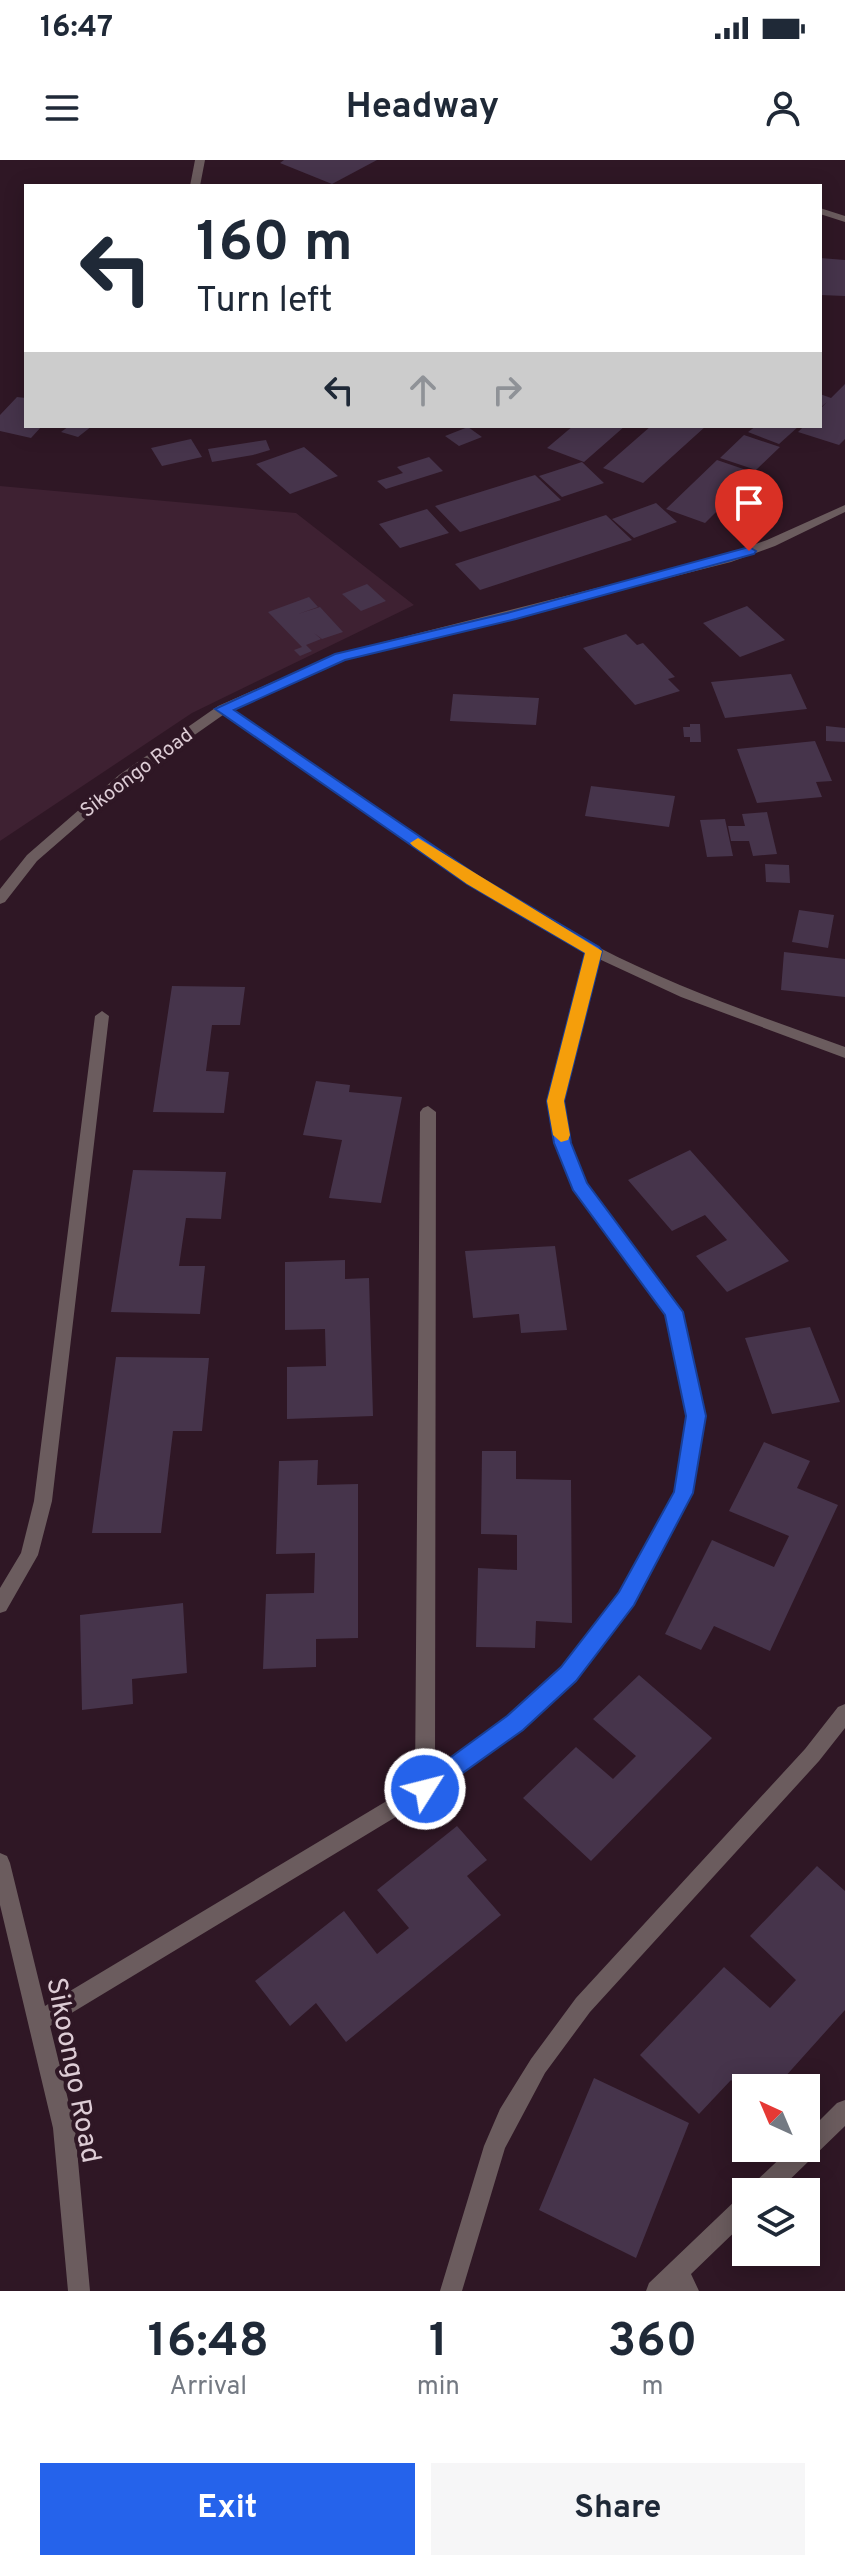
<!DOCTYPE html>
<html lang="en">
<head>
<meta charset="utf-8">
<style>
  body { margin:0; font-family:Overpass,sans-serif; background:#f6f6f7; color:#1f2937; height:100vh; display:flex; flex-direction:column; font-size:30px; white-space:nowrap }
  * { box-sizing:border-box; margin:0 }
  p { font-size:26px; color:#747a83 }
  .icon { flex:none; width:44px; height:44px; fill:none; stroke:currentColor; stroke-width:2; stroke-linecap:round; stroke-linejoin:round }
  .map { position:relative; height:2131px; overflow:hidden }
  .drawer { display:flex; flex-direction:column; background:#fff; flex:1 }
  .drawer>* { flex:none }
  .hud { position:absolute; left:24px; top:24px; width:798px; height:244px; border-radius:0px; box-shadow:0 4px 20px #0003; background:#fff; color:#1f2937; overflow:hidden }
  .needle { width:52px; rotate:316deg }
  .fabs { position:absolute; left:732px; top:1914px; display:grid; gap:16px }
  .fabs a { display:grid; place-items:center; width:88px; height:88px; border-radius:0px; background:#fff; box-shadow:0 4px 20px #0003; font-size:40px }
  .pin { position:absolute; display:grid; place-items:center; width:68px; height:68px; color:#fff; margin:-82px -34px; border-radius:50% 50% 50% 0; rotate:-45deg; box-shadow:0 0 8px #0007 }
  .pin .icon { rotate:45deg }
  .me { position:absolute; width:88px; margin:-44px; rotate:54deg; stroke-linejoin:round; filter:drop-shadow(0 0 6px #0008) }
  .turn { display:flex; align-items:center; gap:28px; height:168px; padding:0 40px; font-size:36px }
  .turn .icon { width:104px; height:104px; stroke-width:2.5 }
  .turn b { display:block; font-size:56px; line-height:68px }
  .lanes { display:flex; align-items:center; height:76px; padding:0 40px; background:#0003; justify-content:center; gap:40px; direction:ltr }
  .lanes .off { opacity:.35 }
  .eta { display:flex; justify-content:space-evenly; align-items:center; height:136px; text-align:center }
  .eta b { font-size:48px; font-weight:700; line-height:56px }
  .button { display:flex; gap:16px; margin-top:auto; padding:16px 40px }
  .button a { flex:1; height:92px; border-radius:0px; background:#2563eb; color:#fff; font-size:32px; font-weight:700; line-height:92px; text-align:center }
  .button a+a { background:#f6f6f7; color:#1f2937 }
  .status { display:flex; justify-content:space-between; align-items:center; height:56px; padding:0 40px; background:#fff; direction:ltr }
  .status svg { height:22px; fill:currentColor }
  header { display:flex; justify-content:space-between; align-items:center; height:104px; padding:0 40px; background:#fff; font-size:36px; font-weight:700 }
  .map>svg:first-child { display:block }
  .built { fill:#3e2132 }
  .building { fill:#46344b }
  .lines { fill:none; stroke-linecap:round; stroke-linejoin:round }
  .street { fill:#6b5c5e; fill-rule:evenodd }
  .route { fill:#2563eb; stroke:#184099; stroke-width:2 }
  .slow { fill:#f59e0b }
  .labels { text-anchor:middle; stroke-width:8; stroke-linejoin:round; paint-order:stroke }
  .far-street-label { font-size:20px; fill:#ddccd5; stroke:#2f1725 }
  .near-street-label { font-size:28px; fill:#ddccd5; stroke:#2f1725 }
</style>
</head>
<body>
<div class="status"><b>16:47</b><svg viewBox="0 0 49 12"><path d="M0 12V9h3v3zM5 12V6h3v6zM10 12V3h3v9zM15 12V0h3v12zM26 1h20v11H26zM47 4h2v5h-2z"/></svg></div>
<header><svg class="icon" aria-label="menu" viewBox="0 0 24 24"><path d="M4 6h16M4 12h16M4 18h16"/></svg>Headway<svg class="icon" aria-label="person" viewBox="0 0 24 24"><circle cx="12" cy="8" r="4"/><path d="M4 21q1-7 8-7t8 7"/></svg></header>
<div class="map">
<svg width="845" height="2131" viewBox="0 0 845 2131">
  <rect width="100%" height="100%" fill="#2f1725"/>
  <!-- built -->
  <path class="built" d="M0 326 296 353 414 445 192 553 0 681Z"/>
  <!-- building -->
  <path class="building" d="M284 0H377L332 24 280 3Z
    M820 98 845 100V136L820 135Z
    M845 224V279L839 285 798 272 804 266H820V249L827 242 820 248V234L831 238Z
    M17 237 26 238V266H42L31 278 0 271V255Z
    M69 266H92L78 277 61 272Z
    M573 266H625L584 302 547 288Z
    M651 266H706L643 323 603 308Z
    M756 266H799L779 284 748 272Z
    M468 267 482 277 459 286 445 276Z
    M744 275 780 287 756 310 720 298Z
    M191 279 202 297 162 306 151 288Z
    M266 280 270 290 253 295 212 302 208 289Z
    M304 287 338 316 290 334 256 304Z
    M429 297 443 311 386 329 377 321 403 313 397 307Z
    M717 300 755 313 705 363 666 349Z
    M582 302 604 323 562 337 539 316Z
    M535 315 561 340 460 372 435 346Z
    M656 343 677 362 634 378 612 359Z
    M427 349 449 373 400 388 379 364Z
    M606 355 632 380 480 430 455 404Z
    M367 424 386 441 361 451 342 434Z
    M309 437 318 447 298 454 320 447 343 472 322 479 314 473 321 479 306 485 312 491 300 496 294 490 302 487 268 452Z
    M747 446 785 480 740 497 703 463Z
    M626 474 637 485 643 483 675 517 668 519 680 531 635 545 583 488Z
    M791 514 807 549 725 558 711 522Z
    M453 534 539 538 536 565 450 561Z
    M690 564H700L701 582H690V577H684L683 567H690Z
    M826 566 845 568V582L826 581Z
    M815 581 832 621 816 622 822 637 757 643 737 589Z
    M591 626 675 636 669 667 585 656Z
    M767 652 777 694 753 696 749 681H731L728 666H745L742 654Z
    M725 659 733 696 707 697 700 660Z
    M765 704 789 705 790 723 766 722Z
    M799 750 834 755 828 788 792 782Z
    M784 792 845 799V837L781 830Z
    M172 826 245 827 240 865H212L206 911 229 912 224 953 153 952Z
    M316 921 350 925 349 932 402 937 381 1043 329 1038 342 980 303 975Z
    M690 990 789 1101 727 1132 696 1096 727 1080 705 1055 672 1071 628 1020Z
    M133 1010 226 1012 221 1059 186 1058 179 1106H205L200 1154 111 1152Z
    M555 1086 567 1170 521 1173 519 1154 473 1158 465 1091Z
    M345 1100V1119L369 1118 373 1256 287 1259V1207L326 1206 325 1169 285 1170V1102Z
    M810 1167 840 1242 772 1254 745 1178Z
    M116 1197 209 1198 202 1271H173L161 1373H92Z
    M764 1282 810 1301 797 1328 838 1345 770 1491 714 1466 701 1490 665 1474 712 1380 774 1407 789 1376 729 1351Z
    M482 1291H516V1319L571 1320 572 1463 536 1461 535 1488 476 1487 478 1408 517 1410V1375L481 1374Z
    M318 1300 317 1325 358 1324V1478L316 1479V1507L263 1509 266 1434 314 1433 315 1393 276 1394 279 1301Z
    M183 1443 187 1513 132 1519 133 1544 82 1550 80 1455Z
    M639 1515 712 1578 591 1701 523 1638 576 1587 613 1619 636 1596 593 1559Z
    M457 1666 487 1700 467 1716 501 1755 346 1882 316 1843 290 1866 255 1821 344 1751 377 1794 409 1768 377 1730Z
    M817 1706 845 1731V1850L775 1928H746V1935L731 1920 699 1954 640 1895 724 1807 770 1848 796 1820 750 1776Z
    M594 1918 689 1963 636 2098 539 2050Z"/>
  <g class="lines">
    <!-- street -->
    <path class="street" d="M195 0H205L200 26H190Z
      M820 48 845 56V62L820 54Z
      M845 345V352L775 386 731 402 344 500 233 550C352 632 469 719 598 787 677 828 762 857 845 887V898L681 837 599 799 564 941 571 983 586 1023 682 1152 705 1256 689 1338 632 1445 576 1520 522 1569 432 1635 50 1866 75 1968 90 2131H68L53 1968 0 1745V1693L7 1696 10 1703 45 1846 415 1624 420 952 423 948 428 946 436 952 435 1610 508 1557 562 1508 620 1433 674 1332 687 1256 666 1154 573 1029 555 983 548 941 586 793 446 709 223 555 129 621 37 701 5 742 0 744V729L27 695 119 615 218 546 336 494 723 396 767 380Z
      M102 851 109 856 52 1341 38 1395 6 1451 0 1453V1428L21 1393 34 1341 95 856Z
      M845 1544V1568L819 1601 590 1852 545 1913 505 1988 462 2131H440L484 1986 500 1949 531 1899 576 1838 805 1589 838 1547Z
      M845 1940V1966L777 2032H750L753 2024 791 1988H806V1974L837 1943Z
      M746 2035V2061L691 2114 699 2131H646L649 2123 738 2038Z"/>
  </g>
  <!-- route -->
  <path class="route" d="M749 387 756 391 754 394 516 459 345 500 234 550 478 716 599 787 602 791 564 941 571 983 587 1023 683 1152 706 1256 693 1333 634 1445 576 1521 523 1570 425 1640 417 1637 414 1629 417 1622 507 1556 561 1507 619 1432 674 1332 686 1256 665 1155 573 1030 554 983 547 941 585 793 467 724 215 549 335 494 507 453Z"/>
  <!-- slow -->
  <path class="slow" d="M418 678 602 791 564 941 570 975 568 980 561 982 553 975 547 941 585 793 467 724 413 686 410 683Z"/>
  <g class="labels">
    <!-- far-street labels -->
    <g class="far-street-label">
      <text transform="translate(136 612) rotate(-37)" y="7">Sikoongo Road</text>
    </g>
    <!-- near-street labels -->
    <g class="near-street-label">
      <text transform="translate(75 1910) rotate(79)" y="10">Sikoongo Road</text>
    </g>
  </g>
</svg>
<div class="fabs">
<a><svg class="needle" viewBox="-14 -14 28 28"><path d="M0-13l5 13h-10z" fill="#e53935"/><path d="M0 13l5-13h-10z" fill="#747a83"/></svg></a>
<a><svg class="icon" aria-label="layers" viewBox="0 0 24 24"><path d="M12 4l9 5-9 5-9-5zM3 14l9 5 9-5"/></svg></a>
</div>
<div class="pin" style="left:749px;top:391px;background:#d93025"><svg class="icon" aria-label="arrive" viewBox="0 0 24 24"><path d="M6 21V4h12l-3 4 3 4H6"/></svg></div>
<svg class="me" style="left:425px;top:1629px" viewBox="-20 -20 40 40"><circle r="17" fill="#2563eb" stroke="#fff" stroke-width="3"/><path d="M0-11L8 9 0 5-8 9z" fill="#fff"/></svg>
<div class="hud">
<div class="turn"><svg class="icon" aria-label="left" viewBox="0 0 24 24"><path d="M17 20v-9H6M10 6l-5 5 5 5"/></svg><div><b>160 m</b>Turn left</div></div>
<div class="lanes"><svg class="icon" aria-label="left" viewBox="0 0 24 24"><path d="M17 20v-9H6M10 6l-5 5 5 5"/></svg><svg class="icon off" aria-label="ahead" viewBox="0 0 24 24"><path d="M12 20V5M6 11l6-6 6 6"/></svg><svg class="icon off" aria-label="right" viewBox="0 0 24 24"><path d="M7 20v-9h11M14 6l5 5-5 5"/></svg></div>
</div>
</div>
<section class="drawer">
<div class="eta">
<div><b>16:48</b><p>Arrival</p></div>
<div><b>1</b><p>min</p></div>
<div><b>360</b><p>m</p></div>
</div>
<div class="button"><a>Exit</a><a>Share</a></div>
</section>
</body>
</html>
